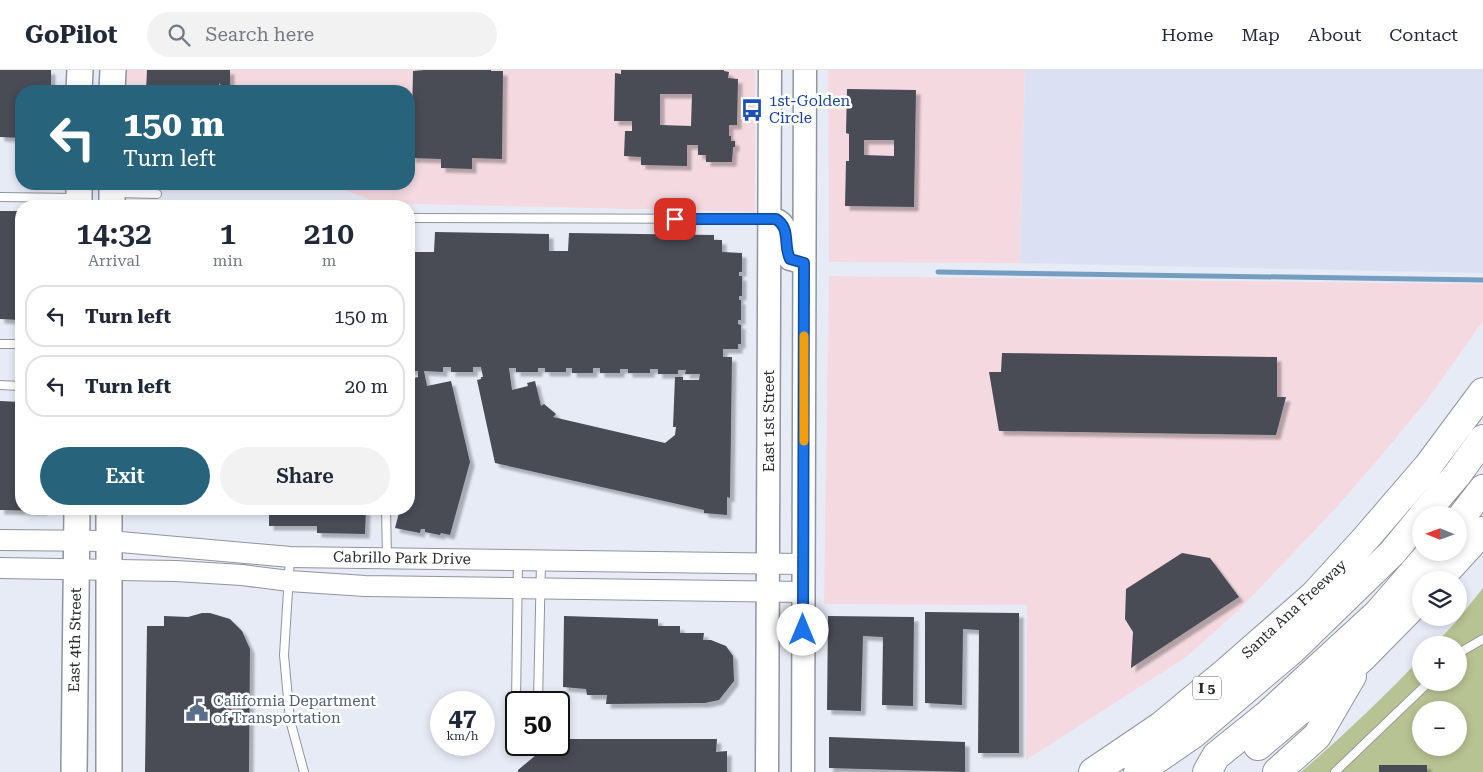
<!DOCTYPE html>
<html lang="en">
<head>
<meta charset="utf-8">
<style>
  body { margin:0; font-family:"Roboto Serif",serif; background:#f2f2f3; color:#1f2937; height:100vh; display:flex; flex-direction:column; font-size:19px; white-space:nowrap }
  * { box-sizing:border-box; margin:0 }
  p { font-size:16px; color:#747a83 }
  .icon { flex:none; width:28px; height:28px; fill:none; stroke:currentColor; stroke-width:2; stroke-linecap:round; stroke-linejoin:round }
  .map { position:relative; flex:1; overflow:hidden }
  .sheet { position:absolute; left:15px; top:130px; width:400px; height:315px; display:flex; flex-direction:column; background:#fff; border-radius:20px; box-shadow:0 2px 8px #0003 }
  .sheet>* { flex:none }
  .guide { position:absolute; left:15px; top:15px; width:400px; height:105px; border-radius:20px; box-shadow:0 2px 8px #0003; background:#27647b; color:#fff; overflow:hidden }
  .needle { width:32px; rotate:271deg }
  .fabs { position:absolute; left:1412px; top:436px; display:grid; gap:10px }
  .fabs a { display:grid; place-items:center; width:55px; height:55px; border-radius:50%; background:#fff; box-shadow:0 2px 8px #0003; font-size:25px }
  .speed { position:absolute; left:430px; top:621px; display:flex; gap:10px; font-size:25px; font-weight:700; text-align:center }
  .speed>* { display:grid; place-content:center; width:65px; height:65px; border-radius:50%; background:#fff; box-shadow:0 2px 8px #0003; line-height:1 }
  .speed small { font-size:12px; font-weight:400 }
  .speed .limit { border:2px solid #111; border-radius:8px; background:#fff; color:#111 }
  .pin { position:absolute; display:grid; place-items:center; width:42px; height:42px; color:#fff; margin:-21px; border-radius:10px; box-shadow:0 2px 8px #0006 }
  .me { position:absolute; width:55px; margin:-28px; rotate:0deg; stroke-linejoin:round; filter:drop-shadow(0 0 4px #0008) }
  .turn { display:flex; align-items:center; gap:18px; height:105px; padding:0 25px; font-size:22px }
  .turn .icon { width:65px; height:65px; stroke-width:2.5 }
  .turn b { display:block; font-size:35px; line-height:42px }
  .eta { display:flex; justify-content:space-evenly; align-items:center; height:85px; text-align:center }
  .eta b { font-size:30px; font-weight:600; line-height:35px }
  .primary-button { display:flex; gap:10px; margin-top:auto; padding:10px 25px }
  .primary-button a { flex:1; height:58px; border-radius:30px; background:#27647b; color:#fff; font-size:20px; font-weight:600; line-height:58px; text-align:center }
  .primary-button a+a { background:#f2f2f3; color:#1f2937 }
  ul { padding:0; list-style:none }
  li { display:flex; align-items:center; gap:15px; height:62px; margin:0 10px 8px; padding:0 15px; border:2px solid #e0e1e3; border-radius:20px }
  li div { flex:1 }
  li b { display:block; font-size:19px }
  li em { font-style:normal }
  header { display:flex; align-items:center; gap:30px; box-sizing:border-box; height:70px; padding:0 25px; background:#fff; border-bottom:1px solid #e0e1e3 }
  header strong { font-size:24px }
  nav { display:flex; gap:28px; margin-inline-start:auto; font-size:18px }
  .search { width:350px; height:45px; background:#f2f2f3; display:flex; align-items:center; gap:12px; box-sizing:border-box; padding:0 18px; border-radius:28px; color:#747a83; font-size:19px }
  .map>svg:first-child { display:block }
  .commercial { fill:#f4dae0 }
  .built { fill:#dbe1f3 }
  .green { fill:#b8c393; fill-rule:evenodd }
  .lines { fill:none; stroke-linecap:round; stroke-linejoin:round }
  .stream { stroke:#759dc0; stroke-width:5 }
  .building { fill:#484b54; fill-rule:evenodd; filter:url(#shadow) }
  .service-casing { stroke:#90949d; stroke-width:10 }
  .tertiary-casing { stroke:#90949d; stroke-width:22 }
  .secondary-casing { stroke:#90949d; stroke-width:25 }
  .primary-casing { stroke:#90949d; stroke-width:28 }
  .motorway-casing { stroke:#90949d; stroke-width:30 }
  .service { stroke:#fff; stroke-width:8 }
  .tertiary { stroke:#fff; stroke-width:20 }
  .secondary { stroke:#fff; stroke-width:22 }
  .primary { stroke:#fff; stroke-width:25 }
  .motorway { stroke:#fff; stroke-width:28 }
  .route-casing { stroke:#114b97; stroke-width:12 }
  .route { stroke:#1a73e8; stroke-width:9 }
  .slow { stroke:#f59e0b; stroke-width:9 }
  .labels { text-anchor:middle; stroke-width:5; stroke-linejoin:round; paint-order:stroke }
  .shield { fill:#fff; stroke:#696b6d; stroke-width:1 }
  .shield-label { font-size:14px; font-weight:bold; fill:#292b2f }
  .transit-label { font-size:15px; fill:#164399; stroke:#fff; text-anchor:start }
  .street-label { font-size:15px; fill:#292b2f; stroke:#fff }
  .service-label { font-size:15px; fill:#4e5e75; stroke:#fff; text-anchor:start }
</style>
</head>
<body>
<header>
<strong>GoPilot</strong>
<div class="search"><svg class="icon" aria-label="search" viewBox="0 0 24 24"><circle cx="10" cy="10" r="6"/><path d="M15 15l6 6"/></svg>Search here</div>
<nav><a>Home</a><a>Map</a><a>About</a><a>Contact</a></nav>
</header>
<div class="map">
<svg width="1483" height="702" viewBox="0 0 1483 702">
  <defs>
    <filter id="shadow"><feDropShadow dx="4.5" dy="4.5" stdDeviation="1" flood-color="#0004"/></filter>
  </defs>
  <rect width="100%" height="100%" fill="#e7ebf6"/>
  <!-- commercial -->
  <path class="commercial" d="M126 0H755V142L377 133 343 119 123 114H409V21H125Z
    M828 0H1025L1020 193 829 192Z
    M829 206 1483 214V251L1427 330 1381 386 1334 440 1239 540 1186 587 1026 690 1027 535 824 534Z"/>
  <!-- built -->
  <path class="built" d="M1025 0H1483V203L1020 193Z"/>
  <!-- green -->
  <path class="green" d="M1483 518V702H1301C1343 666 1383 628 1421 588V612H1459V575H1434L1455 553ZM1421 640H1459V678H1421Z"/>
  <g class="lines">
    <!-- stream -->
    <path class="stream" d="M938 202 1483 210"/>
  </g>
  <!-- building -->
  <path class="building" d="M0 0H51V21H21V68L0 67Z
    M147 0H230V15H221L219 13V21H146Z
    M424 0H491V1H503L502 89 472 88V99L441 98V89L411 88 413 1Z
    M621 0H724V1L729 2 728 8 738 9 737 55H729V66H731V71H735V77H733L732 92H706V85H698V75H687V96L641 95V87L624 86 625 61H632V51H614L615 3 621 4ZM660 24H692L691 56 660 55Z
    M847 19 916 20 914 137 845 136 846 91H849V64L846 63ZM864 70H894V86L864 85Z
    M0 141H21V250L0 249Z
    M435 162 549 164V181H568L569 163 714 165V170H722V182L742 183V202H739V206H742V226H739V230H741V250H738V254L741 255V274H738V279H723V287H732L730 428 727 427V445L704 443V440L495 393 477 310 481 309V307H483L481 297H473V302H451V297H443V302L424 301 427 316 451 311 470 392 450 465 441 463 440 465 425 462V459H421L420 463 395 458 400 439H409V404L412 392 409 379V309L418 307V301H409V182H434ZM509 298H516V302H538V298H545V302H566V298H572V303H593V298H600V303H620V299H628V303H650V299H658V304H678V300H686L685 304H700L699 310H683V307H675L673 357H676L675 365 665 373 553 347 556 344 544 334 541 336 535 311 527 313 528 316 512 320Z
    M1002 283 1277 287V327H1286L1276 365 999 361 989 302H1001Z
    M0 331 21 332V439H43V441L0 440Z
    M269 439H366L365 464 317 463V456H269Z
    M1182 483 1210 488 1239 527 1131 598 1133 562 1125 549 1126 519Z
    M925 542 1019 543V683H978L979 560 963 559 962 635 925 633Z
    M202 543H210L230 549 242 561 250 579 249 702H145L147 556H164V546L188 547Z
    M564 546 658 549V556H680V563H704L703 570H711L726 576 733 586 734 611 719 630 705 633 606 634 607 625H587L586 619 563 617Z
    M828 546 914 547 913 636 882 635 883 567 863 566 861 641 827 640Z
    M829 667 965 672V702L829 698Z
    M559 669H717L716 682 727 681V702H518V700L548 675H559Z
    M1379 695H1427V702H1379Z"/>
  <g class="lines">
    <defs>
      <path id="service" d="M114 123 157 124
        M0 127 75 128
        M409 148 768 149
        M0 274H21
        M0 315 21 316
        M386 439 387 487
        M290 489 284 585 290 650 304 702
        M1459 583 1483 569
        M538 632 541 492
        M516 633 518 491
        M1335 702 1429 612"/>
      <path id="tertiary" d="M0 470 109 471 290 487 804 494
        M0 498 176 501 242 505 289 511 365 516 803 522"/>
      <path id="secondary" d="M770 149C792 150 783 174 790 189L804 193
        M767 702 770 0
        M803 702 805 0"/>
      <path id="primary" d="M79 21 80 0
        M112 21 113 0
        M79 136V114
        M112 136V114
        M74 702 77 439
        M109 702V439"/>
      <path id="motorway" d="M1423 445 1457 405 1483 369
        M1459 450 1483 419
        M1438 510 1483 461
        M1258 676 1362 588 1421 528
        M1093 702 1161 656 1226 602 1314 525 1366 468 1428 396 1483 322
        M1138 702 1192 665 1293 579 1392 483 1421 448
        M1207 702 1216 686 1267 645 1378 543 1431 482
        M1277 702 1317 666 1352 606"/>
    </defs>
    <!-- service casing -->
    <use href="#service" class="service-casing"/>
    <!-- tertiary casing -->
    <use href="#tertiary" class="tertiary-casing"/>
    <!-- secondary casing -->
    <use href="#secondary" class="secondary-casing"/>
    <!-- primary casing -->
    <use href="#primary" class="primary-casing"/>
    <!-- motorway casing -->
    <use href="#motorway" class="motorway-casing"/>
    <!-- service -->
    <use href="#service" class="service"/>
    <!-- tertiary -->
    <use href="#tertiary" class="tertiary"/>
    <!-- secondary -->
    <use href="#secondary" class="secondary"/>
    <!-- primary -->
    <use href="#primary" class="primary"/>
    <!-- motorway -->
    <use href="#motorway" class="motorway"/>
  </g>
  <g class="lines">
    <defs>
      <path id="route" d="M675 149H776C791 158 783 175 790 189L804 193 803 560"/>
    </defs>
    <!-- route casing -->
    <use href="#route" class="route-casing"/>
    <!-- route -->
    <use href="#route" class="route"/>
    <!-- slow -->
    <path class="slow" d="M804 371V266"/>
  </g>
  <!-- icons -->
  <defs>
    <symbol id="bus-bare" viewBox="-9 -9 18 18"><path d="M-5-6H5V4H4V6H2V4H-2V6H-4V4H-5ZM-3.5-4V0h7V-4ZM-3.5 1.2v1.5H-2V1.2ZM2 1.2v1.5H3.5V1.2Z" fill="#1a4fb4" stroke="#fff" stroke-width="2.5" paint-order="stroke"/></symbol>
    <symbol id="civic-bare" viewBox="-9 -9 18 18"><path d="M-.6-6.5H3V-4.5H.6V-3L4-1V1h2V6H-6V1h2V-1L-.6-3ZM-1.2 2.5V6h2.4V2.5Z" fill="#5c6f8a" stroke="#fff" stroke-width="2.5" paint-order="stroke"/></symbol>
  </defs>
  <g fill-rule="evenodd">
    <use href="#bus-bare" x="736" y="24" width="32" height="32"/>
    <use href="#civic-bare" x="181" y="624" width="32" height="32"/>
  </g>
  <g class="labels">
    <!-- shield labels -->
    <rect class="shield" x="1193" y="606.5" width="28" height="23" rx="4"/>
    <g class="shield-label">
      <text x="1207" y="623">I 5</text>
    </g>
    <!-- transit labels -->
    <g class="transit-label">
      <text x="769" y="36">1st-Golden<tspan x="769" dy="17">Circle</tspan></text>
    </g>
    <!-- street labels -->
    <g class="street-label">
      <text transform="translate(769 351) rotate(-90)" y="5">East 1st Street</text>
      <text transform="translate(402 488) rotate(1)" y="5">Cabrillo Park Drive</text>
      <text transform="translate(1294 539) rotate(-43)" y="5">Santa Ana Freeway</text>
      <text transform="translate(75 570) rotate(-89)" y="5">East 4th Street</text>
    </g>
    <!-- service labels -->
    <g class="service-label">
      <text x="213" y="636">California Department<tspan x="213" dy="17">of Transportation</tspan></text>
    </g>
  </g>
</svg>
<div class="fabs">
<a><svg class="needle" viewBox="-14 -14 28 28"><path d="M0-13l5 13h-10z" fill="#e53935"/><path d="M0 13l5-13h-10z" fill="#747a83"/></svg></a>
<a><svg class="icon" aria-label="layers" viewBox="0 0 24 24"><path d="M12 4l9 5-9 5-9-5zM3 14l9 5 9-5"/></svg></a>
<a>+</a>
<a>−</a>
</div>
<div class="speed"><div>47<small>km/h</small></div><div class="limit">50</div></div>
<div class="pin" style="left:675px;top:149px;background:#d93025"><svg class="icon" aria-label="arrive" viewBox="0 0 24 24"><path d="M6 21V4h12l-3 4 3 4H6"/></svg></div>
<svg class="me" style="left:803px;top:560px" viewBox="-20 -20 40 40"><circle r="19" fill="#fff"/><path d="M0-13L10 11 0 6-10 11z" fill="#1a73e8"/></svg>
<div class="guide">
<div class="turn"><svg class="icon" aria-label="left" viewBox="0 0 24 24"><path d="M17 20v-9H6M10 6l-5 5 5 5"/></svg><div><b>150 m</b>Turn left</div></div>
</div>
<section class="sheet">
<div class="eta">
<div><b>14:32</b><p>Arrival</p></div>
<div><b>1</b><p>min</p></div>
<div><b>210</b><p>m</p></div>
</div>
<ul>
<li><svg class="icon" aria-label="left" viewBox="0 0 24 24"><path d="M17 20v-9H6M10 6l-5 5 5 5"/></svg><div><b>Turn left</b></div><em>150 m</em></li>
<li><svg class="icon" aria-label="left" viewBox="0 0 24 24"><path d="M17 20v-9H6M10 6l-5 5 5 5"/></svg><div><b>Turn left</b></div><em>20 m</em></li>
</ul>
<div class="primary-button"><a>Exit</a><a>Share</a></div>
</section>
</div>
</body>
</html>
